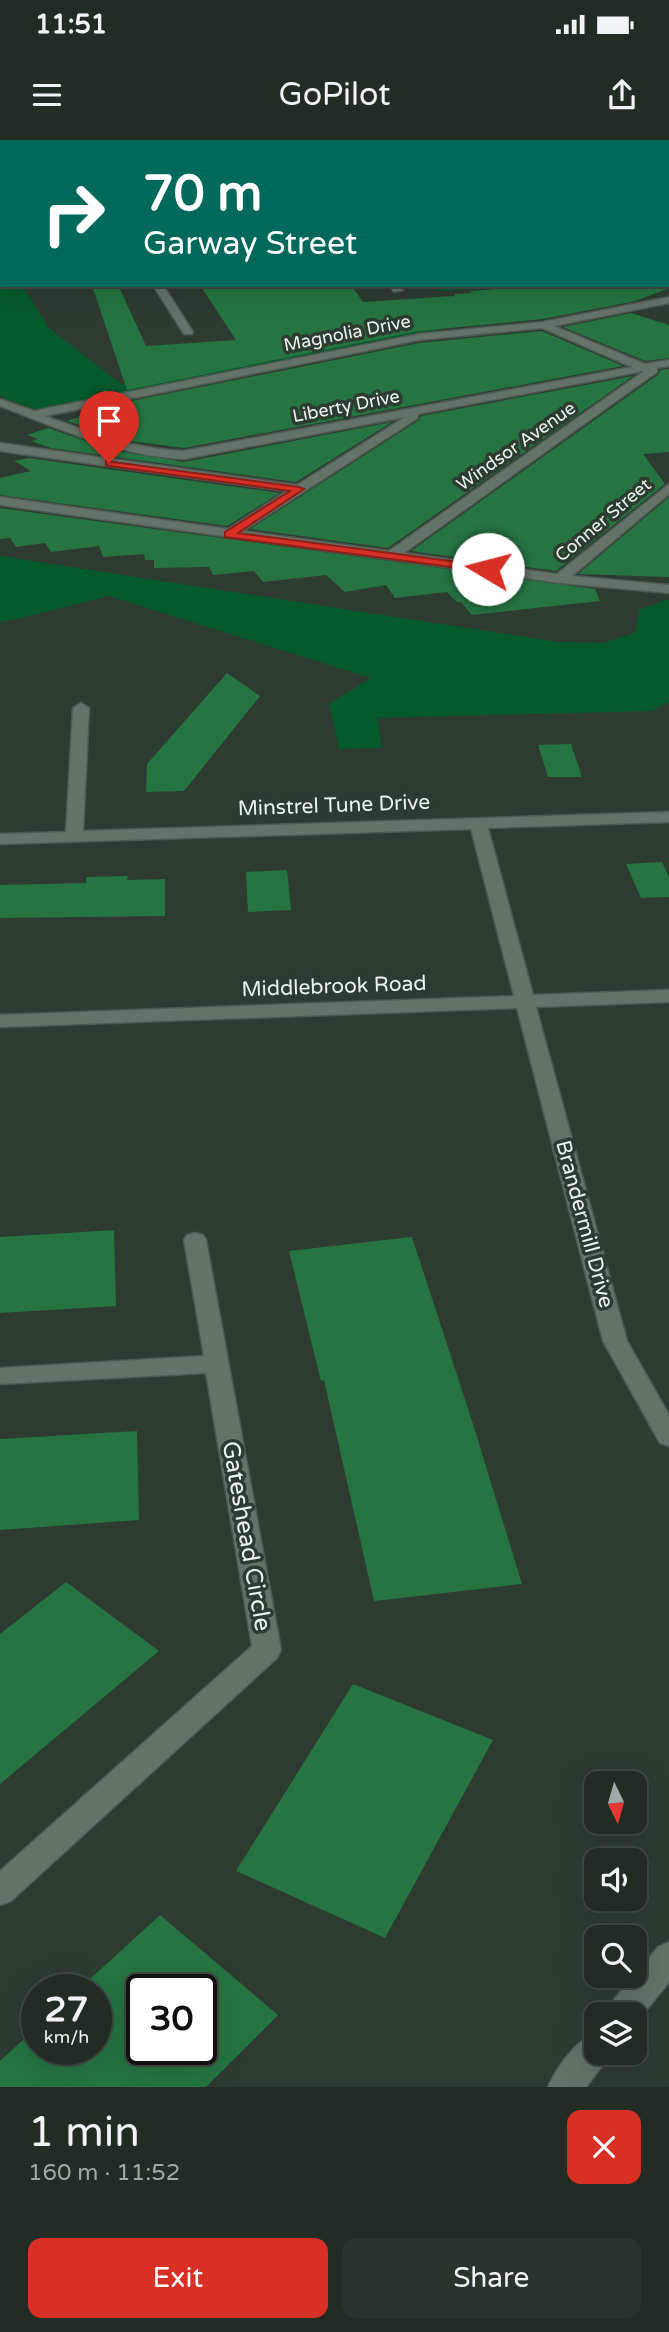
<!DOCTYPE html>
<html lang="en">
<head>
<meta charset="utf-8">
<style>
  body { margin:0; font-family:"Varela Round",sans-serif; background:#2a342d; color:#f1f3f6; height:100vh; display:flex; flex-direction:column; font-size:26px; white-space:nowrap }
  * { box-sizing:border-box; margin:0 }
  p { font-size:23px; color:#a2a7a7 }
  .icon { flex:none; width:38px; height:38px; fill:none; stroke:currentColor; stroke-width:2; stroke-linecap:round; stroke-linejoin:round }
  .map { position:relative; height:1947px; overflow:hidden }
  .panel { display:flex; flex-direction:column; background:#222c25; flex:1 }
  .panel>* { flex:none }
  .top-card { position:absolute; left:0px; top:0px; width:670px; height:147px; box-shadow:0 7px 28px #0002,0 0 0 2px #3f4842; background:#00695c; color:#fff; overflow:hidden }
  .needle { width:46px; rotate:175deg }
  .buttons { position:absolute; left:584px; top:1631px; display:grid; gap:14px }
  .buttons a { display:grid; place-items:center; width:63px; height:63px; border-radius:14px; background:#222c25; box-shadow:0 7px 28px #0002,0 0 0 2px #3f4842; font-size:35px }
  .speed { position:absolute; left:21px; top:1834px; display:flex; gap:14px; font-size:35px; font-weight:700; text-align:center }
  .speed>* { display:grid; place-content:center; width:91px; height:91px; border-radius:50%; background:#222c25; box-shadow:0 7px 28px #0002,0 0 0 2px #3f4842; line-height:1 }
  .speed small { font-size:18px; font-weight:400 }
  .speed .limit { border:4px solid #111; border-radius:10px; background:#fff; color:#111 }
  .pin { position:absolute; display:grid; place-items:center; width:60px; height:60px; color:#fff; margin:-72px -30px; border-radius:50% 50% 50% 0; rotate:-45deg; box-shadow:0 0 7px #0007 }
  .pin .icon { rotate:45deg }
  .me { position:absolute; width:77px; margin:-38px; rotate:278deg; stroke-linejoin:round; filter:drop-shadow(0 0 5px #0008) }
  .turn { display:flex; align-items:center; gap:24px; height:147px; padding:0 28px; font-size:32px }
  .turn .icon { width:91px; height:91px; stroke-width:2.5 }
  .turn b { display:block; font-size:49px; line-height:60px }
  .round { display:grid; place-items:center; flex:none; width:74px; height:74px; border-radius:14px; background:#2a342d }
  .headline { display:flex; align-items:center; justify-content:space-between; height:119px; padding:0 28px }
  h1 { font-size:42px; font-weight:600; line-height:52px }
  .cta { display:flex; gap:14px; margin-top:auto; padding:14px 28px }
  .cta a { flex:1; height:80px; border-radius:14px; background:#d93025; color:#fff; font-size:28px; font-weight:600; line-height:80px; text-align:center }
  .cta a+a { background:#2a342d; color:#f1f3f6 }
  .status { display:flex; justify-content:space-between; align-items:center; height:49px; padding:0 35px; background:#222c25; direction:ltr }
  .status svg { height:19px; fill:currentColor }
  header { display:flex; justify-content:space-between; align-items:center; height:91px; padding:0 28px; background:#222c25; font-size:32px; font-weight:600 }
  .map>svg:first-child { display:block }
  .green { fill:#045a2c }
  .building { fill:#257442; fill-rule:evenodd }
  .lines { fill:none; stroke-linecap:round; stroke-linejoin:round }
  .minor-casing { stroke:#4d5850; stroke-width:3 }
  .minor { fill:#647267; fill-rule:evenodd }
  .route { fill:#d93025; stroke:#8d1f18; stroke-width:2 }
  .labels { text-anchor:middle; stroke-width:7; stroke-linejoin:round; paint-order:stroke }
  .far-street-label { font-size:18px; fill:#ebf3ed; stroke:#2e3b31 }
  .street-label { font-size:21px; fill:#ebf3ed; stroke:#2e3b31 }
  .near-street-label { font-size:24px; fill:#ebf3ed; stroke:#2e3b31 }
</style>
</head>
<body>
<div class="status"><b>11:51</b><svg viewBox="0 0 49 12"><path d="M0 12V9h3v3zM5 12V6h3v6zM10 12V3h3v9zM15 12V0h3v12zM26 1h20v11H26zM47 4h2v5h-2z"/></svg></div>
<header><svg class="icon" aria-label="menu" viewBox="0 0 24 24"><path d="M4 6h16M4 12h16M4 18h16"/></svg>GoPilot<svg class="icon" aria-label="share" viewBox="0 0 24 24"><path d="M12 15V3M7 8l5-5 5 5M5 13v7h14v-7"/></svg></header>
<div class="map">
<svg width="669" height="1947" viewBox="0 0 669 1947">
  <rect width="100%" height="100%" fill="#2e3b31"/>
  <!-- green -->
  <path class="green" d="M0 0H319L323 2H2L0 123Z
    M22 145 49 188 122 245 312 207 503 160 491 148 440 151 435 145H597L456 186 36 270 0 256V147Z
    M0 416 558 502 604 503 636 492 639 470 669 459V562L652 571 377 578 382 608 339 609 329 564 371 538 109 456 0 483Z"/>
  <!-- building -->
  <path class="building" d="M92 145H118L146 206 236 200 200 145H351L363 162 455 156 454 154 472 153 470 151 496 149 497 145H669V148L636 161 543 179 419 191 127 250Z
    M631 173 669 185V218L645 221 563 187Z
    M542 191 623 226 184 308 131 301 67 281 121 263 419 203Z
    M669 229V312L643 314 665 344 556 431 411 411 659 234 660 230Z
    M633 236 388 408 250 389 419 280 421 276Z
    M392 282 296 342 51 308 31 301 38 299 27 295 48 288 112 310 184 322Z
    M29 318 280 353 227 386 0 355V338L31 331 14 321Z
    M669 357V437L578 434Z
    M0 368 595 449 600 461 472 475 461 462H457L447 452 395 458 386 445 345 452 326 435 263 442 254 431 213 435 209 427 154 428V420H145L144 414 103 417 99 406 51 412 45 403 16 407 10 398 0 399Z
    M227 533 260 556 184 651 146 652 147 624Z
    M571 604 582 637H548L538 605Z
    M662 722 669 737V757L641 758 626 724Z
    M287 730 291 770 248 772 246 732Z
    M128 736 127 740 165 739V776L0 778V745L86 743V737Z
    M114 1090 116 1166 0 1173V1097Z
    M412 1097 473 1284 522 1444 374 1461 324 1240 321 1241 289 1111Z
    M137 1291 139 1380 0 1390V1299Z
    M66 1442 159 1511 0 1644V1494Z
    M353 1544 493 1600 385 1798 236 1731Z
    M160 1775 278 1875 206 1947H0V1921L37 1887V1909H96V1850H78ZM142 1850H201V1909H142Z"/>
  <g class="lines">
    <defs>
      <path id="minor" d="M425 0H437L439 2H426Z
        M668 33H669V39H668Z
        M2 133V139L0 140V134Z
        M153 145H163L193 192 192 194H184Z
        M389 145H399L403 150 394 152Z
        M669 157V163L554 186 645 224 669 220V226L657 228V232L404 413 557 434 669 344V354L572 436 669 445V453L560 443 0 365V357L228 389 287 351 0 311V303L297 345 405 277 184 319C119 316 60 289 0 266V259L34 271 419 194 543 182ZM542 188 632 227 184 311C135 309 91 293 45 276L419 200ZM644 231 389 411 243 391 418 278V274Z
        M81 563 89 568 83 691 669 672V682L488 688 533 855 669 850V862L536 867 627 1201 669 1275V1306L660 1303 603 1201 517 868 0 887V875L514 856 471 689 0 704V694L66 692 73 568Z
        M195 1093 203 1095 206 1100 281 1510 277 1518 11 1761 0 1765V1731L252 1506 206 1233 0 1244V1228L204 1216 184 1100 187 1095Z
        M669 1802V1842L635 1884V1874H607L611 1863 658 1807Z
        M597 1892V1913H612L586 1947H548C557 1927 576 1900 597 1892Z"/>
    </defs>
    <!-- minor casing -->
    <use href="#minor" class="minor-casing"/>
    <!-- minor -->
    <use href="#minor" class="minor"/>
  </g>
  <!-- route -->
  <path class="route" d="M106 321 299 347 304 349 238 393 488 426 493 429 488 432 225 397V392L290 351 109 326 106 325Z"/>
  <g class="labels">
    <!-- far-street labels -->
    <g class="far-street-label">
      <text transform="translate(347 193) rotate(-11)" y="6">Magnolia Drive</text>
      <text transform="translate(346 266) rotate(-11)" y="6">Liberty Drive</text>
      <text transform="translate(516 306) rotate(-35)" y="6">Windsor Avenue</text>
      <text transform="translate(603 380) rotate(-40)" y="6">Conner Street</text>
    </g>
    <!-- street labels -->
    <g class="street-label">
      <text transform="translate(334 665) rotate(-2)" y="7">Minstrel Tune Drive</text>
      <text transform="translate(334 846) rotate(-2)" y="7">Middlebrook Road</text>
      <text transform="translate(585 1084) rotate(75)" y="7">Brandermill Drive</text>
    </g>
    <!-- near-street labels -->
    <g class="near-street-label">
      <text transform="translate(247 1396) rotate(80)" y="8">Gateshead Circle</text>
    </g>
  </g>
</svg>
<div class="buttons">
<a><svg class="needle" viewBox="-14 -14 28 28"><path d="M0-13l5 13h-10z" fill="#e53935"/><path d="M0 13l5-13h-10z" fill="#a2a7a7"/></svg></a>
<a><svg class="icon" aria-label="sound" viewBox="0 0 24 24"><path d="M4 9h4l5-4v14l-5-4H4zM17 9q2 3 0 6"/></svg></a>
<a><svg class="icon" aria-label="search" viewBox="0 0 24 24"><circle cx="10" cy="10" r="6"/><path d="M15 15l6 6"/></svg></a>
<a><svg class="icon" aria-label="layers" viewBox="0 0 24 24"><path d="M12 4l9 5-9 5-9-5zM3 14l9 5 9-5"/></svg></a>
</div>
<div class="speed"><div>27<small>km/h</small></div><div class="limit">30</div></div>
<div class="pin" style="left:109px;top:323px;background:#d93025"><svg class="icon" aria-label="arrive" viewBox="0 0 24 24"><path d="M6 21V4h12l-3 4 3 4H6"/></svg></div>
<svg class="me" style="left:488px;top:429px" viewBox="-20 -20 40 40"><circle r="19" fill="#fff"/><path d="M0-13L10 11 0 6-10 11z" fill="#d93025"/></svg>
<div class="top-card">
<div class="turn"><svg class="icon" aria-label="right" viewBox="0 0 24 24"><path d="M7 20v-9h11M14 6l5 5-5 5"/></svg><div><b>70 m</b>Garway Street</div></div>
</div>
</div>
<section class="panel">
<div class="headline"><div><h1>1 min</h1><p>160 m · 11:52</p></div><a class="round" style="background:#d93025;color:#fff"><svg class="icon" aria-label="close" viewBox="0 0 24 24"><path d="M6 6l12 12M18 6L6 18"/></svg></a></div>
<div class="cta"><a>Exit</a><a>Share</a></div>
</section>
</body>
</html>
